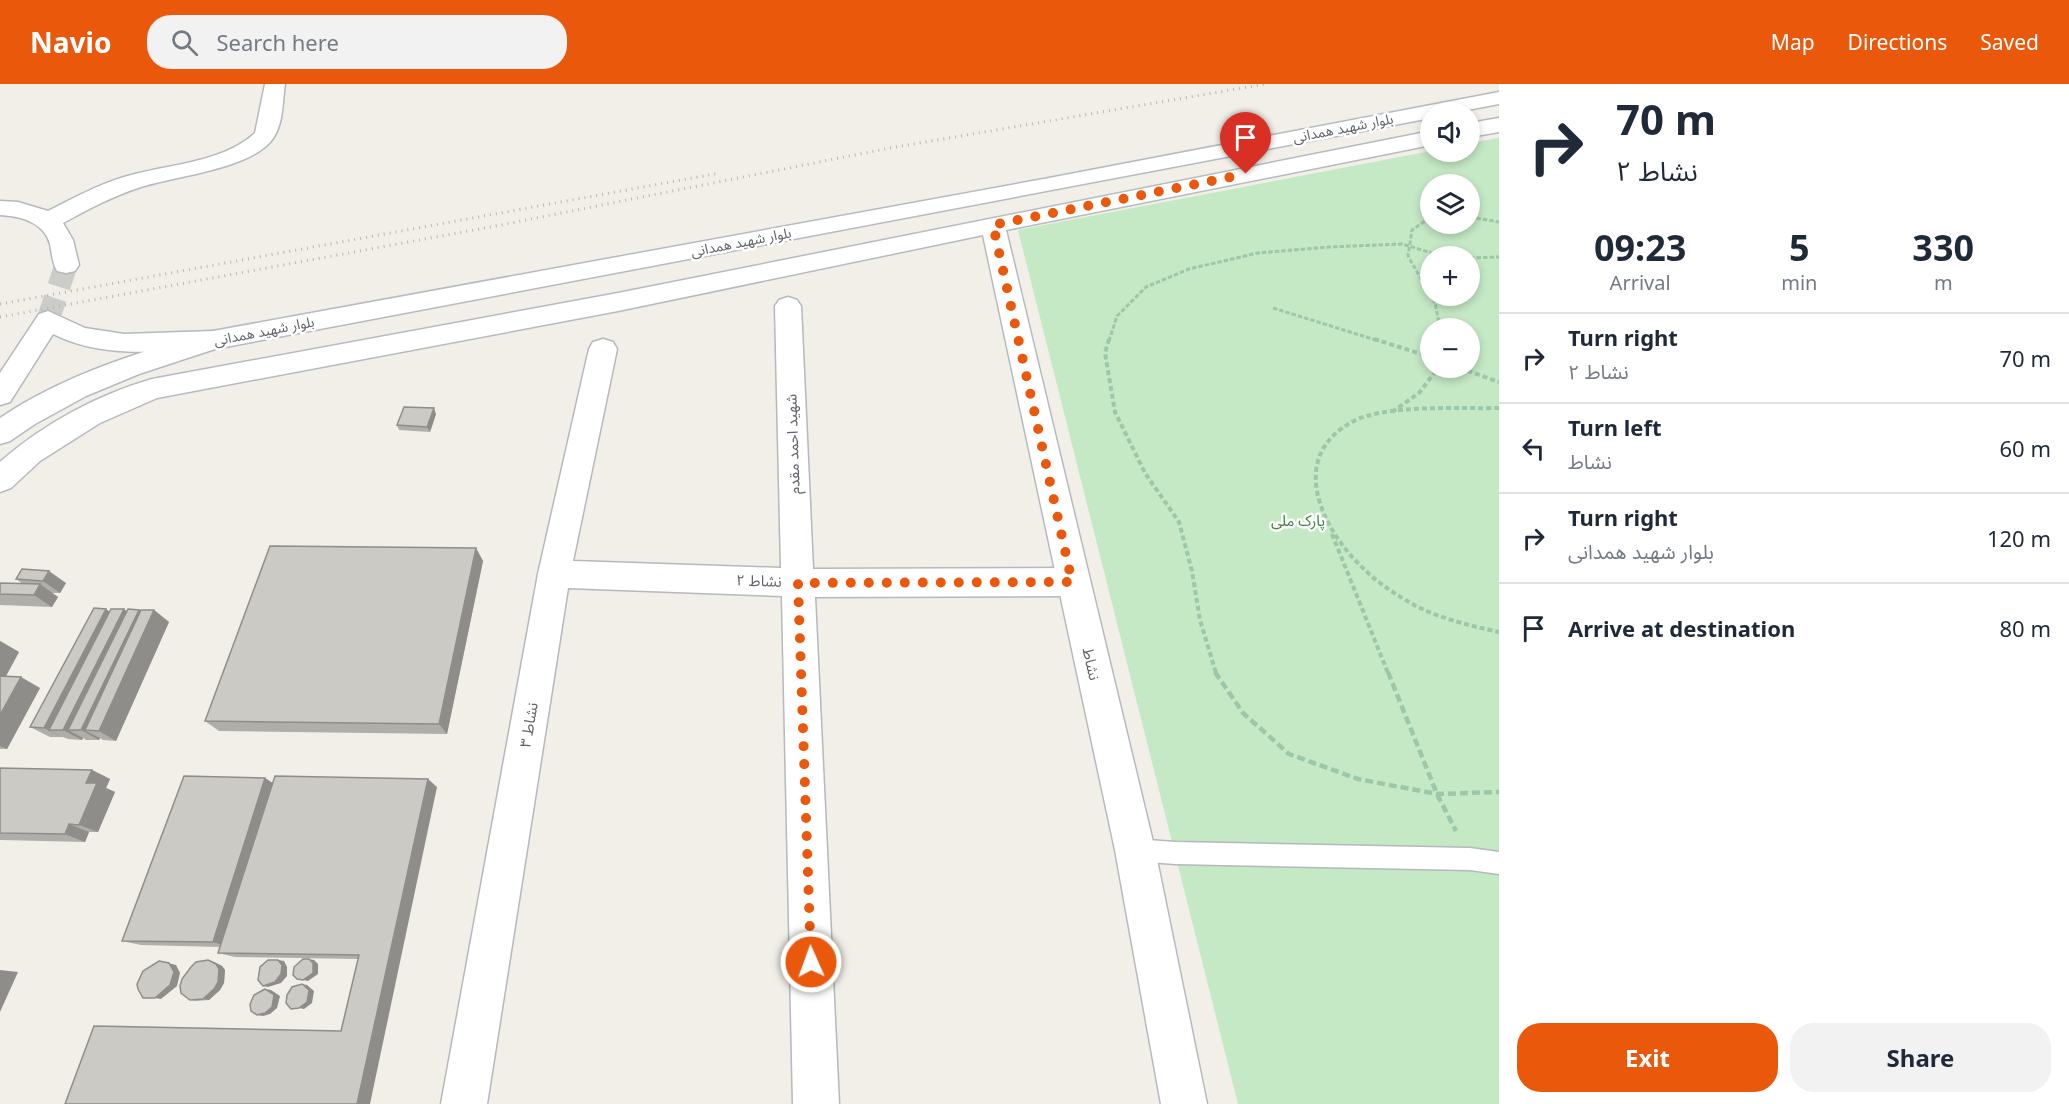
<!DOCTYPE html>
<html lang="en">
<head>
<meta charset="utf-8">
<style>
  body { margin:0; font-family:"Noto Sans","Noto Sans Arabic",sans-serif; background:#f2f2f3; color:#1f2937; height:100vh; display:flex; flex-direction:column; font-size:22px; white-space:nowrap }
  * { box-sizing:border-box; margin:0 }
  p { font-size:20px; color:#747a83 }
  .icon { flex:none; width:33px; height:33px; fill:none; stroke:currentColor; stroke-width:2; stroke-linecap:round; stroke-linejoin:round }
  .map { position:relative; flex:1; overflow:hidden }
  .panel { display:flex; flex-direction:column; background:#fff; width:570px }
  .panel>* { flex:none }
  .guide { background:#fff; color:#1f2937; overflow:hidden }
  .buttons { position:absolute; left:1420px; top:18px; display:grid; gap:12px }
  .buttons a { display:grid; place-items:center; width:60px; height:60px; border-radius:50%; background:#fff; box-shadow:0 3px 9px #0003; font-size:30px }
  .pin { position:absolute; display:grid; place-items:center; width:51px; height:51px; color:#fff; margin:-62px -26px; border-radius:50% 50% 50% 0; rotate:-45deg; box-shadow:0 0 6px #0007 }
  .pin .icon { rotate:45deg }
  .me { position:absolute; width:66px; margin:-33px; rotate:358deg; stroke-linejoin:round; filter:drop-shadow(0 0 4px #0008) }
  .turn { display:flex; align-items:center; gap:21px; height:126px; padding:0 18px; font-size:27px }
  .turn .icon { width:78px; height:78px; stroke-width:2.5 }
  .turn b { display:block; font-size:42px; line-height:51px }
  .eta { display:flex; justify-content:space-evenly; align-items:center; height:102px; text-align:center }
  .eta b { font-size:36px; font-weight:700; line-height:42px }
  .primary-button { display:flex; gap:12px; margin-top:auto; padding:12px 18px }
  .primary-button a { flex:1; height:69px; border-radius:24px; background:#ea580c; color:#fff; font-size:24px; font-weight:700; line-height:69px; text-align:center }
  .primary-button a+a { background:#f2f2f3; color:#1f2937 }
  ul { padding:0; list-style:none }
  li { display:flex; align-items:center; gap:18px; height:90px; padding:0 18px; border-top:2px solid #e0e1e3 }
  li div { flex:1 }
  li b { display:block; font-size:22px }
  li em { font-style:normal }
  header { display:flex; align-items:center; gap:36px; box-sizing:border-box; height:84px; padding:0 30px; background:#ea580c; color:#fff }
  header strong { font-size:28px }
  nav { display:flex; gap:33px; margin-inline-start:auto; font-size:21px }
  .search { width:420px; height:54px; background:#f2f2f3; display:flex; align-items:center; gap:15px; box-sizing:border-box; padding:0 21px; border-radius:24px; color:#747a83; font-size:22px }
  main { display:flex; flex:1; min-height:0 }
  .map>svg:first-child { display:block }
  .green { fill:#c5e8c5; fill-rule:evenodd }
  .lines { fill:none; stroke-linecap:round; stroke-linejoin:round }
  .street-tunnel { stroke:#ccccc8; stroke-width:23; stroke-dasharray:23 12; stroke-linecap:butt }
  .lane-casing { stroke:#b5b8bc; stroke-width:3 }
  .street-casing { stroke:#b5b8bc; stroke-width:3 }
  .secondary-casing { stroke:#b6babf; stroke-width:3 }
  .path-far2 { stroke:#9cc7a9; stroke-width:3; stroke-dasharray:4.5 2; stroke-linecap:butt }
  .path-far1 { stroke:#9cc7a9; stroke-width:4; stroke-dasharray:5 3; stroke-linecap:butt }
  .path { stroke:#9cc7a9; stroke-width:4.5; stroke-dasharray:8 4; stroke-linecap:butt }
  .lane { fill:#fff; fill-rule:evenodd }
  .street { fill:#fff; fill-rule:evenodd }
  .secondary { fill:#fff; fill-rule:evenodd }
  .rail { stroke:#b6b7b8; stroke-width:3; stroke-dasharray:1 5; stroke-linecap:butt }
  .wall { fill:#afaea9 }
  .shaded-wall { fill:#8f8d8a }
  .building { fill:#cccac5; stroke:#8f8d8a; stroke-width:1.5 }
  .route { stroke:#ea580c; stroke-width:10; stroke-dasharray:0 18 }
  .labels { text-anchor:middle; stroke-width:5; stroke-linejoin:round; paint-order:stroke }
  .far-street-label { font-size:14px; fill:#5f6368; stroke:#fff }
  .street-label { font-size:15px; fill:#5f6368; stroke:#fff }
  .park-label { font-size:15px; fill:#348238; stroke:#fff }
</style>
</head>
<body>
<header>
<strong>Navio</strong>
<div class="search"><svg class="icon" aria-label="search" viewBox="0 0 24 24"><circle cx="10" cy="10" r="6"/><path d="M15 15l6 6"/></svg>Search here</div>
<nav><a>Map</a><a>Directions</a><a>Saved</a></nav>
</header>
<main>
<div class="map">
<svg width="1499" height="1020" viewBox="0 0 1499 1020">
  <rect width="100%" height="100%" fill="#f1efe8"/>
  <!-- green -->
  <path class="green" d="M1499 54V1020H1238L1018 146 1431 67 1470 68V59ZM1431 100H1470V140H1431ZM1431 172H1470V212H1431ZM1431 244H1470V284H1431Z"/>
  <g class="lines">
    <!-- street-tunnel -->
    <path class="street-tunnel" d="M48 236 66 181"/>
    <defs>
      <path id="lane" d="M1135 755 1175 758 1470 764 1499 768V790L1470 786 1175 780 1135 777 1127 774 1124 766 1127 758Z"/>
      <path id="street" d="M265 0H285C282 19 284 41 271 57 247 86 173 92 138 104 111 113 87 126 63 139L73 156 79 181 75 187 66 189 57 187C52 178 52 169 50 160 44 138 20 132 0 131V117L18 118 48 127C72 115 97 101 124 93 166 80 221 80 255 49Z
        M788 213 797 216 801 222 813 485 1073 484 1085 488 1089 498 1085 508 1073 512 815 513 839 1020H793L782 512 568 504 487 1020H441L538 490 589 265 593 258 603 255 613 258 617 265 573 477 781 484 775 222 779 216Z
        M48 227 85 244 124 250 213 247 223 249 226 256 223 263 213 265C159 267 102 275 53 250L10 318 0 321V289L39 230Z"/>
      <path id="secondary" d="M1499 8V20L1457 28H1431V34L215 265 139 290 86 312 35 340 10 357 0 360V334C64 291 139 268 213 247L1049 94Z
        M1499 34V48L1470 53V39Z
        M1431 47V61L1006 146 1155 766 1207 1020H1161L1115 766 983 151 618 227 157 314 100 339 40 377 11 404 0 408V378C43 340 97 311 152 295L618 209Z"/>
    </defs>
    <!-- lane casing -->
    <use href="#lane" class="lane-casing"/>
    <!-- street casing -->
    <use href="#street" class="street-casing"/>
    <!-- secondary casing -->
    <use href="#secondary" class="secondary-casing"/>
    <!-- path-far2 -->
    <path class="path-far2" d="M1470 133 1499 138
      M1431 136 1425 137 1412 146 1408 172 1435 219 1440 244
      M1470 174 1499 173
      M1273 224 1379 257
      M1109 257 1117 232 1146 203 1189 185 1258 169 1329 163 1402 160 1432 169 1460 172"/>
    <!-- path-far1 -->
    <path class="path-far1" d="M1109 255 1105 269 1115 328 1145 389 1179 438 1192 487 1200 536 1216 589
      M1374 255 1431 273
      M1460 284 1499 298
      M1499 324C1460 325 1387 320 1354 337 1286 372 1321 445 1364 485 1379 500 1398 512 1416 522 1442 535 1471 542 1499 548
      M1392 328 1419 309 1438 284
      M1332 450 1388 589"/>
    <!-- path -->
    <path class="path" d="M1215 588 1243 629 1289 670 1358 695 1437 710 1499 708
      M1388 588 1437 710 1456 747"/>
    <!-- lane -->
    <use href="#lane" class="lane"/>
    <!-- street -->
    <use href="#street" class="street"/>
    <!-- secondary -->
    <use href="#secondary" class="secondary"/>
    <!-- rail -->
    <path class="rail" d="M0 220 720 89
      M0 233 501 141 890 64 1266 0"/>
  </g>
  <!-- wall -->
  <path class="wall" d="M436 330 430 348 399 346 397 341Z
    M476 464 483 477 447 650 219 647 205 637Z
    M22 485 66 499 60 509H52L58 513 52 523 0 521V499L23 500 16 495Z
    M106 525 109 528 139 526 141 527 154 526 169 538 116 657 103 656 100 654 99 656H86L83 654 82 656 68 655 63 653H50L30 643Z
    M0 557 19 568 6 592 40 604 7 665H0Z
    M0 684 92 686 110 695 106 704 115 708 98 748H89L85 758 0 756Z
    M265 694 272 699 437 703 341 947 359 875 235 873 218 869 220 863 141 861 122 857Z
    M208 876 214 878 222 882 225 886 224 899 220 906 209 916 196 917 190 916Z"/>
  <!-- shaded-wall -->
  <path class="shaded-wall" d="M434 324 436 330 430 348 427 343Z
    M476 464 483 477 447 650 439 640Z
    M49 487 66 499 60 509 43 497Z
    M40 500 58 513 52 523 34 511Z
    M106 525 119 535 124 525 135 534 139 526 150 534 154 526 169 538 116 657 99 647H86L100 654 99 656 81 646H68L83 654 82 656 63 646H49L63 654 44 644Z
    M0 557 19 568 0 603Z
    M21 593 40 604 7 665 0 662V631Z
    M92 686 110 695 106 704 115 708 98 748 79 741 86 699Z
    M265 694 279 703 229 863 213 858Z
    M428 695 437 703 370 1020H357Z
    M69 740 89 748 85 758 65 750Z
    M309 875 314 876 318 880V890L308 897 303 896Z
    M208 876 214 878 222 882 225 886 224 899 220 906 209 916 203 915Z
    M278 876 284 877 287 883V892L281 899 268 903 263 902Z
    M159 877 176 881 180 889 177 902 161 915 155 914Z
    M0 886 18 888 0 928Z
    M302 900 307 901 314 907 312 919 304 925 299 924Z
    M265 905 271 906 280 912 277 924 270 930 263 932 257 931Z"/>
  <!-- building -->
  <path class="building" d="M404 323 434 324 427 343 397 341Z
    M270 462 476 464 439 640 205 637Z
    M22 485 49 487 43 497 16 495Z
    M0 499 40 500 34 511 0 510Z
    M94 524 106 525 44 644 30 643Z
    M111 525H124L63 646H49Z
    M128 525 139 526 81 646H68Z
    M141 526H154L99 647 85 646Z
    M0 592 21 593 0 631Z
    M0 684 92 686 86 699H97L79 741 69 740 65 750 0 749Z
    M184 692 265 694 213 858 122 857Z
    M275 692 428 695 357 1020H65L94 942 341 947 359 871 218 869Z
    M303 875H309L313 879V889L303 896 297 895 293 891 294 883Z
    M208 876 216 880 219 885 218 898 214 905 203 915 190 916 181 909 180 902 182 895 191 883 196 878Z
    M268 876H278L282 881 281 890 275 898 263 902 258 896 260 883Z
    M159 877 169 879 174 888 170 901 155 914H143L138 905 137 900 143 887Z
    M302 900 309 906 307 918 299 924 291 925 286 919 287 911 292 903Z
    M265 905 274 911 272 923 265 929 257 931 251 927 250 920 254 911Z"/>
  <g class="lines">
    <!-- route -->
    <path class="route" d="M811 878 798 499 1072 498 993 141 1246 90"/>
  </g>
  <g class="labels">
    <!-- far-street labels -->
    <g class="far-street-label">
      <text transform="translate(1343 44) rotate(-11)" y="5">بلوار شهید همدانی</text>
      <text transform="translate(741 158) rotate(-11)" y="5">بلوار شهید همدانی</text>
      <text transform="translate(264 247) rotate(-11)" y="5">بلوار شهید همدانی</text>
    </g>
    <!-- street labels -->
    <g class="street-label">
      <text transform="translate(793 360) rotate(-92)" y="5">شهید احمد مقدم</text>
      <text transform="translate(759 497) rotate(2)" y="5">نشاط ۲</text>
      <text transform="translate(1091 580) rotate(77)" y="5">نشاط</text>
      <text transform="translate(529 641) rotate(-80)" y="5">نشاط ۳</text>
    </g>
    <!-- park labels -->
    <g class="park-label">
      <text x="1298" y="442">پارک ملی</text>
    </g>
  </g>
</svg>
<div class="buttons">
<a><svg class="icon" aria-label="sound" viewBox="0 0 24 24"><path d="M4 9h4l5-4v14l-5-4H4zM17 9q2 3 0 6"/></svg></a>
<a><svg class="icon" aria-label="layers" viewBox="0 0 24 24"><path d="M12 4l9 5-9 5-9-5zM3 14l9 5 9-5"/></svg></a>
<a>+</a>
<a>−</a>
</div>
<div class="pin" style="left:1246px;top:90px;background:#d93025"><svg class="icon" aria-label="arrive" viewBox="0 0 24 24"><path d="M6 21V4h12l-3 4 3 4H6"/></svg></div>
<svg class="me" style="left:811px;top:878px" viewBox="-20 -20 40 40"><circle r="17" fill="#ea580c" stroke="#fff" stroke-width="3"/><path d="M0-11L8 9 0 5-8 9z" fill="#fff"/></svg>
</div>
<section class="panel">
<div class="guide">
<div class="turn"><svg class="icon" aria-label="right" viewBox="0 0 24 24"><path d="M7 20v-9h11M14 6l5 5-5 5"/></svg><div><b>70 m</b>نشاط ۲</div></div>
</div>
<div class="eta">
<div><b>09:23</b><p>Arrival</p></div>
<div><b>5</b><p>min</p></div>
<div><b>330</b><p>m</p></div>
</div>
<ul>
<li><svg class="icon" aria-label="right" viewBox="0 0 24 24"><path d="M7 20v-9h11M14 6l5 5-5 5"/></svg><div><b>Turn right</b><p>نشاط ۲</p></div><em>70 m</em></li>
<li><svg class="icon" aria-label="left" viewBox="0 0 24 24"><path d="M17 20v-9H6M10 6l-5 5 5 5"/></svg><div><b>Turn left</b><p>نشاط</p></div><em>60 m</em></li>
<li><svg class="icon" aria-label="right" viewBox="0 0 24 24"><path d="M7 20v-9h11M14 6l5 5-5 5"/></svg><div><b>Turn right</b><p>بلوار شهید همدانی</p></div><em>120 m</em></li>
<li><svg class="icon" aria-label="arrive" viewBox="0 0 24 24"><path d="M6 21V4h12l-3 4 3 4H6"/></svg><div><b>Arrive at destination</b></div><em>80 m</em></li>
</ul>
<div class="primary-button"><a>Exit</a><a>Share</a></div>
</section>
</main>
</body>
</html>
